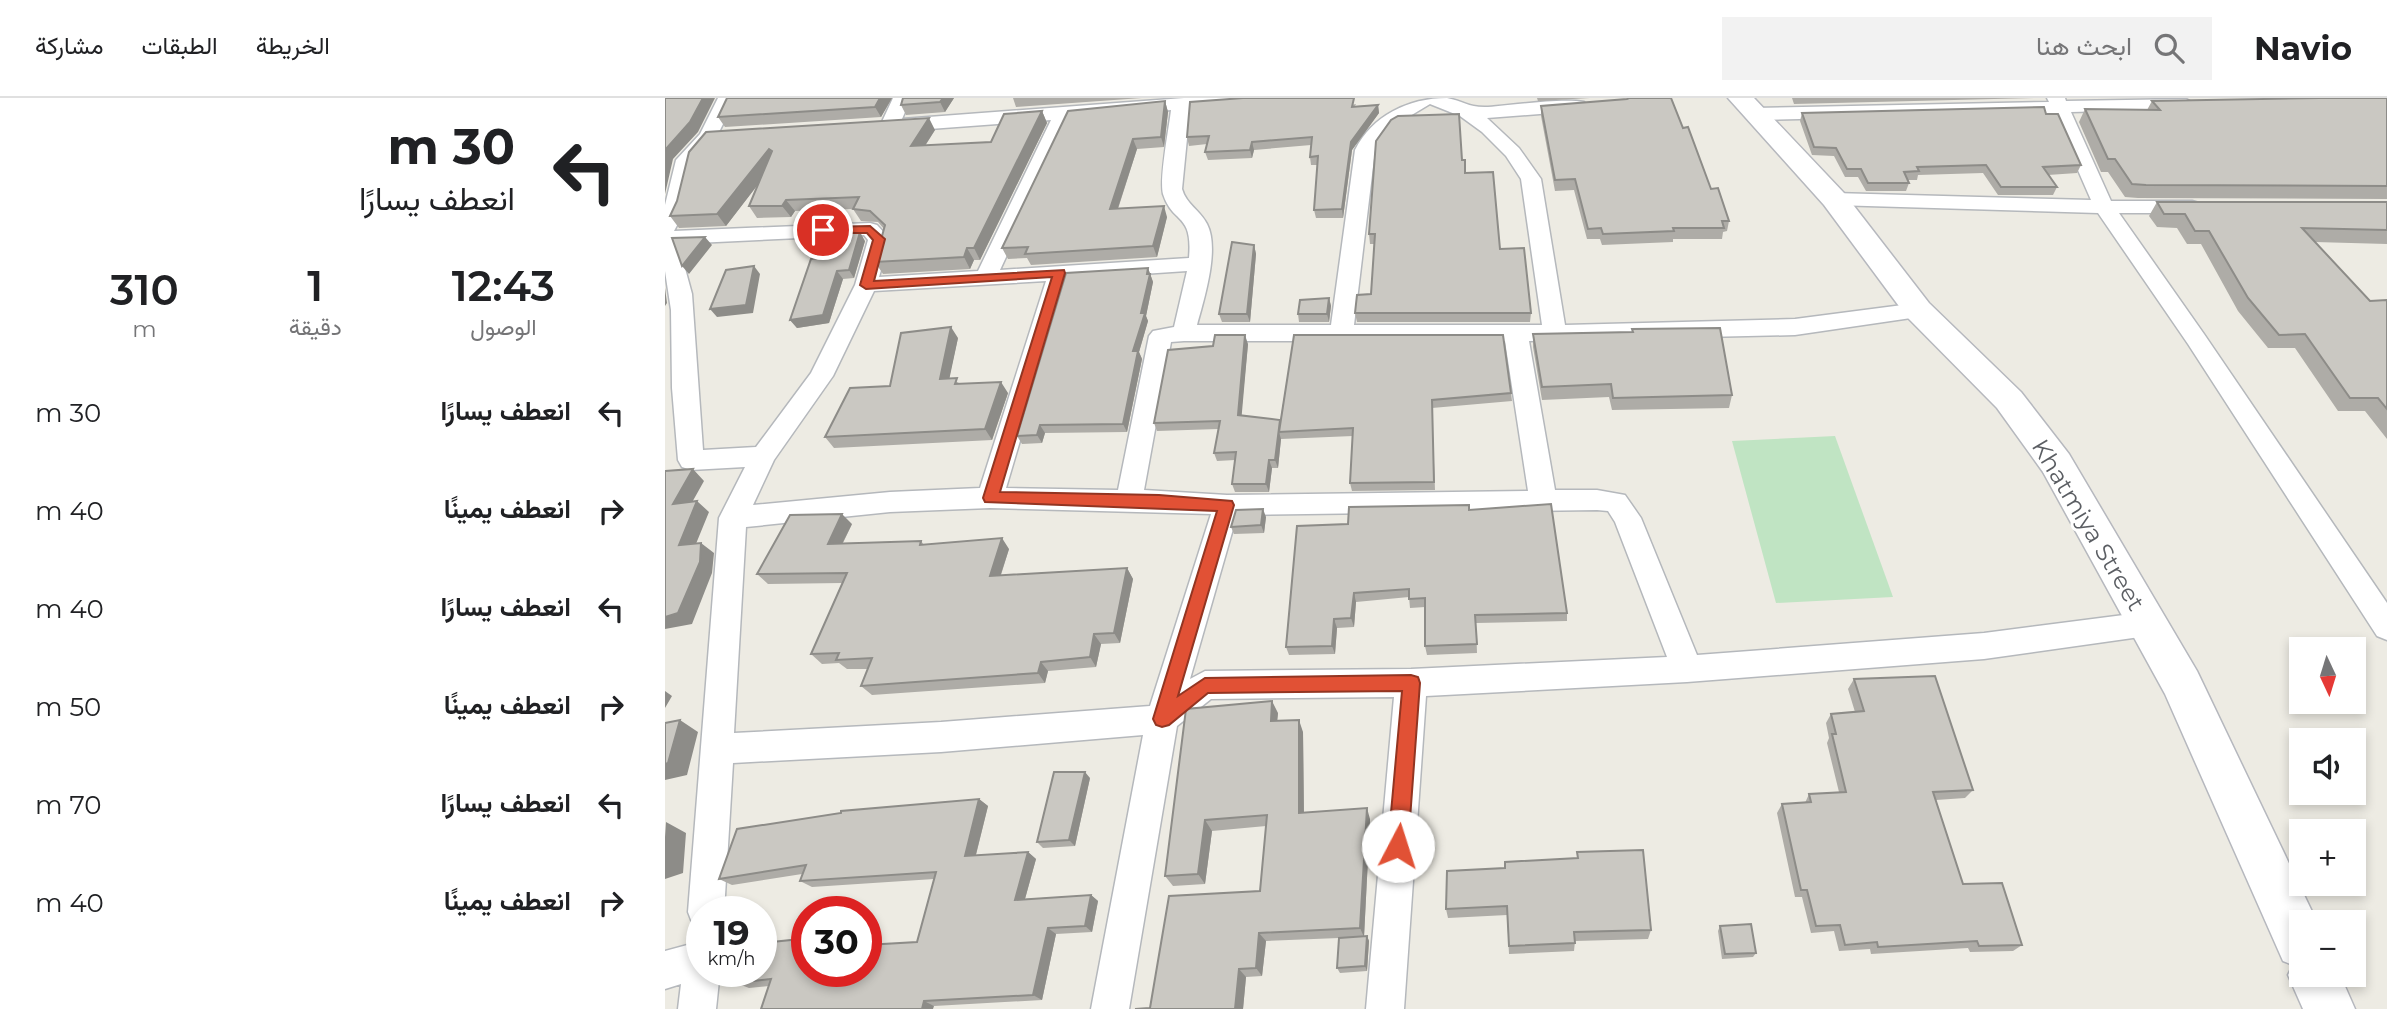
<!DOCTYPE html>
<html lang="ar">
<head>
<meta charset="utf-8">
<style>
  body { margin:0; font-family:Montserrat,Vazirmatn,sans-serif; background:#f2f2f2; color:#202124; direction:rtl; height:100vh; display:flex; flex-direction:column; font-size:26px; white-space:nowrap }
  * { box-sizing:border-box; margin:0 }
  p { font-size:23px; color:#757577 }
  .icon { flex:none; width:38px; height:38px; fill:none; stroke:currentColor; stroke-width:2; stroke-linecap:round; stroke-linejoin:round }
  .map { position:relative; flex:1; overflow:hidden; direction:ltr }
  .side { display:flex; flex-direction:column; background:#fff; width:665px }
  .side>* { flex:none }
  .top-card { background:#fff; color:#202124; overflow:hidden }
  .needle { width:46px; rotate:176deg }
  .tools { position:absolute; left:1624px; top:539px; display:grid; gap:14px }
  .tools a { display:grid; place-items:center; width:77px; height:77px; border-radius:0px; background:#fff; box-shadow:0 4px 10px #0003; font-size:35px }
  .speed { position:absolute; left:21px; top:798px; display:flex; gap:14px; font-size:35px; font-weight:700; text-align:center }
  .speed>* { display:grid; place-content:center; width:91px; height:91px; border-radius:50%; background:#fff; box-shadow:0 4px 10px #0003; line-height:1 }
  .speed small { font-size:18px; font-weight:400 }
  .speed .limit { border:10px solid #d22; background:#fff; color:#111 }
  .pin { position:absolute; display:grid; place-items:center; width:60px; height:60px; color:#fff; margin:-30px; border:4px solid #fff; border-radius:50%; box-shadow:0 2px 7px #0007 }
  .me { position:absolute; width:77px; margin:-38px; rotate:5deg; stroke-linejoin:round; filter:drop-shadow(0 0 5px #0008) }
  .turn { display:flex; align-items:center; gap:24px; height:147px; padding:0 35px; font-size:32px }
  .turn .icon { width:91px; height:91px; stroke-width:2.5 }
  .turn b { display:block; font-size:49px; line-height:60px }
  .eta { display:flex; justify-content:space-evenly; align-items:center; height:119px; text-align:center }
  .eta b { font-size:42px; font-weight:600; line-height:49px }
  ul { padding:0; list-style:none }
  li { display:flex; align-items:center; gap:21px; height:98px; padding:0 35px }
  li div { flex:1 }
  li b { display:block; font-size:26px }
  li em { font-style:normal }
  header { display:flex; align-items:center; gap:42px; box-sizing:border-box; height:98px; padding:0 35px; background:#fff; border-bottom:2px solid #e0e0e0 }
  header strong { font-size:33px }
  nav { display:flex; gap:38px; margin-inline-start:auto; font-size:24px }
  .search { width:490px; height:63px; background:#f2f2f2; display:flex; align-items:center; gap:18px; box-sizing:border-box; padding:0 24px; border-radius:0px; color:#757577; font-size:26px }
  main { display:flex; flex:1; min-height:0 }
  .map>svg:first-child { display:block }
  .green { fill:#c0e4c3 }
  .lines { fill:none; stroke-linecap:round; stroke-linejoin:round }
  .street-casing { stroke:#b5b8bc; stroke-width:3 }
  .secondary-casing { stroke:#b6b8be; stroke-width:3 }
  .street { fill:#fff; fill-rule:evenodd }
  .secondary { fill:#fff; fill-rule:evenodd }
  .wall { fill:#aeaca7 }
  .shaded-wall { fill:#8d8c88 }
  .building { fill:#cac8c2; stroke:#8d8c88; stroke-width:2 }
  .route { fill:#e15135; stroke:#923522; stroke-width:2 }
  .labels { text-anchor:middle; stroke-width:6; stroke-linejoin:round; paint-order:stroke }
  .street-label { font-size:24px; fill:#5b5e63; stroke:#fff }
</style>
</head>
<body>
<header>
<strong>Navio</strong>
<div class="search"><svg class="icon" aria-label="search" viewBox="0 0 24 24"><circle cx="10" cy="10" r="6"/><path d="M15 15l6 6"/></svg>ابحث هنا</div>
<nav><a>الخريطة</a><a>الطبقات</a><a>مشاركة</a></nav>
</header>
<main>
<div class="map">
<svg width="1722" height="911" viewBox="0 0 1722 911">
  <rect width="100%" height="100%" fill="#edebe3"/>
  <!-- green -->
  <path class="green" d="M1170 338 1228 499 1111 505 1067 343Z"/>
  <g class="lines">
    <defs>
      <path id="street" d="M53 0H71L52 38 30 64 19 114 9 133 205 125 212 127 225 141 214 179 313 173 386 22 224 34 215 28 228 0H246L237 21 519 0H581L572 5 525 10 517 91C521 106 535 112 542 126 555 151 539 201 532 227H666L690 52C707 18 743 0 782 0 798 3 804 10 823 9 848 7 897 0 919 4L922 8 919 12 913 13 822 20 854 50 876 81 900 227 1130 221 1253 205 1261 207 1264 212 1261 217 1253 219 1130 237 864 243 890 392H932L960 397 976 420 1032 557 1319 535 1482 514 1492 517 1497 526 1492 535 1482 538 1319 561 1022 584 761 598 739 911H701L729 599 546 601 512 628 464 911H426L478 637 276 654 68 665 59 814H37V830L28 827 23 814 54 420 80 369 26 372 17 369 13 362 7 290 6 212 0 173V107L11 62 35 36ZM765 6 795 18 817 34 841 58 856 81 877 227H689L710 52 725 30ZM506 12C504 30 494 81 498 96 508 127 528 114 524 160L335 172 405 21ZM199 137 203 142 190 187 146 275 91 349 38 352 27 196 18 163 10 146ZM522 173 509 229 488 233 484 238 453 392 341 390 403 181ZM381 183 315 390 225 394 88 407 109 362 168 278 209 193ZM519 243H840L863 393 562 397 479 392 506 244ZM325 410 546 416 485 608 276 624 69 635 81 429 225 414ZM932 412 943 413 950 424 1002 559 746 571 540 573 525 581 572 417Z
        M1382 0H1400L1401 3 1521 1 1530 6 1521 11 1406 14 1446 103H1527L1534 105 1537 109 1534 113 1527 115H1454L1539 236 1722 505V542L1712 538 1523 246 1433 115 1169 107 1162 105 1159 101 1162 97 1169 95 1426 102 1388 15 1090 22 1081 16 1090 10 1384 4Z
        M37 843V873H55L51 911H13L16 886 0 891V853Z"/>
      <path id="secondary" d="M1063 0H1089L1179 95 1264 205 1356 294 1404 356 1532 573 1652 824H1636V877H1675L1690 911H1638L1623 877 1628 867 1618 863 1500 596 1378 374 1332 310 1242 219 1159 107Z"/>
    </defs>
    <!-- street casing -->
    <use href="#street" class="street-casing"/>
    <!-- secondary casing -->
    <use href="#secondary" class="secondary-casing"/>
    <!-- street -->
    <use href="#street" class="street"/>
    <!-- secondary -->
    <use href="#secondary" class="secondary"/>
  </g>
  <!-- wall -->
  <path class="wall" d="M227 0 216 19 60 29 53 19Z
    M238 0H289L280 14 241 17 236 7Z
    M348 0H477L351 9Z
    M872 0H925L873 3Z
    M1127 0H1371L1129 6Z
    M1722 0V101L1473 100 1460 99 1443 74H1436L1414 24 1420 11 1482 12 1487 3Z
    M962 1 1018 30 1046 91 1064 123 1062 133 1058 134 1057 141H1008V144L937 147 935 141H922L909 92 890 93 876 18V8Z
    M500 3 503 14 499 49 472 51 453 111 502 119 492 159 366 167 362 160 343 161 337 150Z
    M691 6 690 8 713 7 714 15 687 52 678 120H651L649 112 653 67H646L645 59 646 47 589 52 587 60 543 62 540 54 542 46 524 48 522 39Z
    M377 13 382 25 315 162H309L305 171 218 176 210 164 219 131 213 124 196 123 188 111 130 113 126 119 92 120 84 108 93 86 61 128 14 130 5 118 12 103 24 54 270 32 260 48 326 44Z
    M1137 15 1381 16 1416 67 1412 75 1383 77 1392 89 1388 97H1333L1318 75 1253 77 1252 82H1242L1244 85 1241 93H1201L1193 79H1180L1169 58 1147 57 1135 23Z
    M797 62 800 75 866 215 865 224H692L690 215 706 196 709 146H705L704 136Z
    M1492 104H1722V146L1650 144 1705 203 1722 202V341L1700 313H1673L1630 250H1603L1573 213 1536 146H1522L1512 130 1492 129 1484 118Z
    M200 143 189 180 178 181 164 225 132 230 125 222 166 158Z
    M589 147 591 156 585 224H557L554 216Z
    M483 170 488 184 481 218 483 223 474 254 477 261 462 334 380 335 377 345 357 346 352 338Z
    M664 200 666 208 664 224H634L633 216Z
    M967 231 1067 297 1064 310 947 312 944 299 877 302 868 249V236L967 234Z
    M629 237 846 295 847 303 767 310 770 392 687 393 685 385 688 338 616 341 613 370H607L604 394H570L567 386 570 362 552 363 549 355 553 331 492 333 489 325 583 246 576 317 615 324Z
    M293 240 284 280 296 286 343 295 327 342 169 350 160 339 225 288Z
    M804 412 902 515V523L811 525 812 555 762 557 760 548V509L745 510 744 499 691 504 689 529 672 530 670 556 624 557 621 549 683 426Z
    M601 419 599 435 569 436 566 429Z
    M187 426 178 445 256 443 259 447 344 451 336 477 462 470 468 481 455 545 436 546 431 569 383 573 380 585 207 597 196 588 203 571H182L174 565 157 566 146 556 177 485 103 486 92 476Z
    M1189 581 1308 692 1300 700 1271 702 1298 786 1357 847 1348 853 1305 854 1303 850 1206 856 1205 851 1174 853 1169 833 1146 835 1137 799H1130L1112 715 1117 706 1140 705 1144 696 1174 694 1162 645 1164 640 1161 625 1166 616 1190 614 1183 591Z
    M613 615 612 623 638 634 639 714 705 721 699 839 601 843 597 878 581 879 578 911H470L485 910 595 793 601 728 547 733 540 786 508 788 500 778Z
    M425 680 410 748 378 750 372 744Z
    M314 701 323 708 311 757 363 754 371 761 360 801 426 797 433 803 427 834 391 836 377 902 269 908 104 888 84 890 71 885 136 841 142 844V873L252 844 269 781 147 789 135 783 137 776 67 787 54 781Z
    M912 754 986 832 983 841 910 843 909 853 844 856 842 817 783 820 781 811 840 770 912 760Z
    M1055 828 1091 855 1088 859 1057 861 1053 833Z
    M702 838 704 843 702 873 675 875 672 870Z"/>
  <!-- shaded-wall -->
  <path class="shaded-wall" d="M38 0H50L33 34 8 61 0 96V51Z
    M215 0H227L216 19 210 9Z
    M278 0H289L280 14 275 4Z
    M500 3 503 14 499 49 496 39Z
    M713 7 714 15 687 52 678 120 677 111 686 44Z
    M377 13 382 25 315 162 309 150Z
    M264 20 270 32 252 60 246 48Z
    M468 41 472 51 449 122 445 111Z
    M587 44 589 52 587 60 585 52Z
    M104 51 112 62 61 128 52 116Z
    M121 102 130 113 126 119 117 108Z
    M499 108 502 119 492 159 488 148Z
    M195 134 200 143 189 180 184 172Z
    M40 139 47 147 24 176 17 168Z
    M589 147 591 156 585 224 582 216Z
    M302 150 309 162 305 171 299 159Z
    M89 168 95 176 88 215 52 219 45 211Z
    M483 170 488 184 481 218 483 223 474 254 477 261 462 334 458 326 468 253 476 215Z
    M172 173 178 181 164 225 132 230 125 222Z
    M0 190 2 205 0 208Z
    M664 200 666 208 664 224 662 216Z
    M286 229 293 240 282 292 275 281Z
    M580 237 583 246 576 325 573 317Z
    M336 284 343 295 327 342 320 331Z
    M615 322 614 334 616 341 613 370 610 362Z
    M375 327 380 335 377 345 372 337Z
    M604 362 607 370 604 394 601 386Z
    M28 371 39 383 20 417 8 406Z
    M32 403 44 414 26 458 14 447Z
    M598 411 601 419 599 435 596 427Z
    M177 416 187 426 172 456 163 446Z
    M337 440 344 451 332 488 325 478Z
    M36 445 49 455 47 475 27 526 0 531V519Z
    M462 470 468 481 455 545 449 535Z
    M689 495 691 504 689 529 686 520Z
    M669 521 672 530 670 556 667 548Z
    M429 536 436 546 431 569 425 559Z
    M376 564 383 573 380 585 373 575Z
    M0 593 7 598 0 610Z
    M607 603 613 615 611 635 606 623Z
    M15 622 33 634 22 677 0 682V666Z
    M634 622 638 634 639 725 634 715Z
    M420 674 425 680 410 748 404 742Z
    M314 701 323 708 309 764 300 758Z
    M702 710 705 721 699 839 695 830Z
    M540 722 547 733 540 786 533 776Z
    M1 724 21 735 18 775 0 781V739Z
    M363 754 371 761 358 808 350 802Z
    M426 797 433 803 427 834 420 828Z
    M383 830 391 836 377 902 368 897Z
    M594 835 601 843 597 878 591 870Z
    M702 838 704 843 702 873 700 868Z
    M136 841 142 844V856L132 852Z
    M574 871 581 879 578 911H570Z
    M259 903 269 908 268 911H257Z"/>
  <!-- building -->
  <path class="building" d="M0 0H38L25 24 0 52Z
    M62 0H215L210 9 53 19Z
    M238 0H278L275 4 236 7Z
    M578 0H689L687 9 713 7 686 44 677 111 649 112 653 58 645 59 647 39 587 44 585 52 540 54 544 38 522 39 525 4Z
    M964 0H1006L1018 30 1023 29 1046 91 1053 90 1064 123H1057L1059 130H1008L1009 133 938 136 936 130 923 131 910 81 890 82 876 8 962 1Z
    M1655 0H1722V88L1481 87 1467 86 1450 61H1443L1420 11 1495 12 1487 3Z
    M500 3 496 39 468 41 445 111 499 108 488 148 360 156 363 149 337 150 403 13Z
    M1379 9 1381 16H1393L1416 67 1378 69 1392 89H1336L1321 67 1252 69 1254 73 1239 74 1244 85H1203L1196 71H1182L1171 50 1149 49 1137 15Z
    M377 13 309 150H302L299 159 210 164 220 127 205 113 188 111 194 99 121 102 117 108H84L107 53 104 51 52 116 5 118 12 103 24 54 41 34 264 20 246 48 326 44 339 16Z
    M794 16 797 62H800V75L828 74 835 151 859 150 866 215H690L692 197 706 196 710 136H704L711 43 726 22 733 18Z
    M1492 104H1722V132L1637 130 1705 203 1722 202V311L1713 300H1685L1640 236 1614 237 1583 200 1544 133H1530L1520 116H1499Z
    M193 131 195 134 184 172 172 173 158 217 125 222 146 161 166 158 182 132Z
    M40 139 17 168 7 140Z
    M567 144 589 147 582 216H554Z
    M89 168 81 207 45 211 61 172Z
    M483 170 482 176H485L476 215H480L468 253H473L458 326 375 327 372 337 352 338 401 175Z
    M664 200 662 216H633L635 202Z
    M286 229 275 281 292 280 290 286 336 284 320 331 160 339 185 290 225 288 236 235Z
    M1055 230 1067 297 948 300 946 286 877 289 868 236 968 234 967 231Z
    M550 237H580L573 317 615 322 610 362H604L601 386H567L571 354 549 355 555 323 489 325 503 252 548 248Z
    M629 237H838L846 295 767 302 769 384 685 385 688 330 614 334Z
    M28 371 8 406 32 403 14 447 36 445 35 464 13 515 0 519V373Z
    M886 406 902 515 810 517 812 546 760 548V500L744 501V491L689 495 686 520 669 521 667 548 621 549 632 428 683 426 684 409 804 407V412Z
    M598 411 596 427 566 429 571 412Z
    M177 416 163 446 256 443 255 447 337 440 325 478 462 470 449 535 429 536 425 559 376 564 373 575 196 588 207 560 171 562 174 555 146 556 182 475 92 476 125 417Z
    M1270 578 1308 692 1268 694 1298 786 1337 785 1357 847 1314 848 1312 843 1213 849 1212 844 1180 847 1175 827 1151 828 1142 792H1136L1117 706 1146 704 1144 696 1181 694 1167 636H1171L1166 616 1199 613 1189 581Z
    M607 603 606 623 634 622V715L702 710 695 830 594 835 591 870 574 871 570 911H470L485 910 504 798 595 793 602 717 540 722 533 776 500 778 521 611Z
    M15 622 3 665 0 666V625Z
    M389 674H420L404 742 372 744Z
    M314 701 300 758 363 754 350 802 426 797 420 828 383 830 368 897 259 903 257 911H96L106 881 71 885 75 873H96V845L136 841 132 852H142V873H201V847L252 844 271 774 135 783 141 767 54 781 72 731 176 715V713Z
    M978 752 986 832 909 834 910 845 844 848 842 808 781 811 782 773 840 770V764L913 760 912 754Z
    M1086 826 1091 855 1060 856 1055 828Z
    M702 838 700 868 672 870 674 840Z"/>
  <!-- route -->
  <path class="route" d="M158 129 205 128 220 141 209 183 399 172 400 175 335 394 494 397 567 403 569 407 513 598 540 580 746 577 753 579 755 585 743 748 740 755 733 758 726 755 723 748 737 593 543 595 504 627 497 629 491 627 488 621 552 413 320 404 318 400 387 179 201 191 195 187 208 142 202 135H154V130Z"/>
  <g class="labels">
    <!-- street labels -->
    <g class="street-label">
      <text transform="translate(1423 427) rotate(59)" y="8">Khatmiya Street</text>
    </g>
  </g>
</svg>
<div class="tools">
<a><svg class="needle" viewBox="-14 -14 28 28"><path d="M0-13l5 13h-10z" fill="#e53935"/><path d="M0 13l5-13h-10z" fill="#757577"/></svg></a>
<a><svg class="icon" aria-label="sound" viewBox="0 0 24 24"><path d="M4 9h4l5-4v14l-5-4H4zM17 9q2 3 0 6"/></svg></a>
<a>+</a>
<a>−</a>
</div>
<div class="speed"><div>19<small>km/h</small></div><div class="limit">30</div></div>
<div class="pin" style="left:158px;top:132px;background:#d93025"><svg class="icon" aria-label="arrive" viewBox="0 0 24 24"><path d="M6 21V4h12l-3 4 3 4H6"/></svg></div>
<svg class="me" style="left:733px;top:748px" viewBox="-20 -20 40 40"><circle r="19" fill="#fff"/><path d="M0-13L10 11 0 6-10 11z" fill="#e15135"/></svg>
</div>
<section class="side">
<div class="top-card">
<div class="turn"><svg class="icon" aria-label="left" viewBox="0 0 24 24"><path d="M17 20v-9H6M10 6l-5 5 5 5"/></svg><div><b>30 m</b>انعطف يسارًا</div></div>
</div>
<div class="eta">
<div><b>12:43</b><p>الوصول</p></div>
<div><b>1</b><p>دقيقة</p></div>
<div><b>310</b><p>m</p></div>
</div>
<ul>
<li><svg class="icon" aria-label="left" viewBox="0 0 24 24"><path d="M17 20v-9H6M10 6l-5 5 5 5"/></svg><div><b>انعطف يسارًا</b></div><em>30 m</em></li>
<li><svg class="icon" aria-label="right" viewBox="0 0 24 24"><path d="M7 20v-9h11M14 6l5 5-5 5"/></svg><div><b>انعطف يمينًا</b></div><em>40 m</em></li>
<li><svg class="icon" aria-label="left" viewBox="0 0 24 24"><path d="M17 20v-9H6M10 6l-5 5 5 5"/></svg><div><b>انعطف يسارًا</b></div><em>40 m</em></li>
<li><svg class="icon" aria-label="right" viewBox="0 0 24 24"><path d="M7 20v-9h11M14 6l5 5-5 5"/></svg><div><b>انعطف يمينًا</b></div><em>50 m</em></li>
<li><svg class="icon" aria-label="left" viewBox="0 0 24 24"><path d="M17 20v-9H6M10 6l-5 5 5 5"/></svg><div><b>انعطف يسارًا</b></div><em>70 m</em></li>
<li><svg class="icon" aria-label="right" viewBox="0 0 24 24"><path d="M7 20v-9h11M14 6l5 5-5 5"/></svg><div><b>انعطف يمينًا</b></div><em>40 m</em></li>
</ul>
</section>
</main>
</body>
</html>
